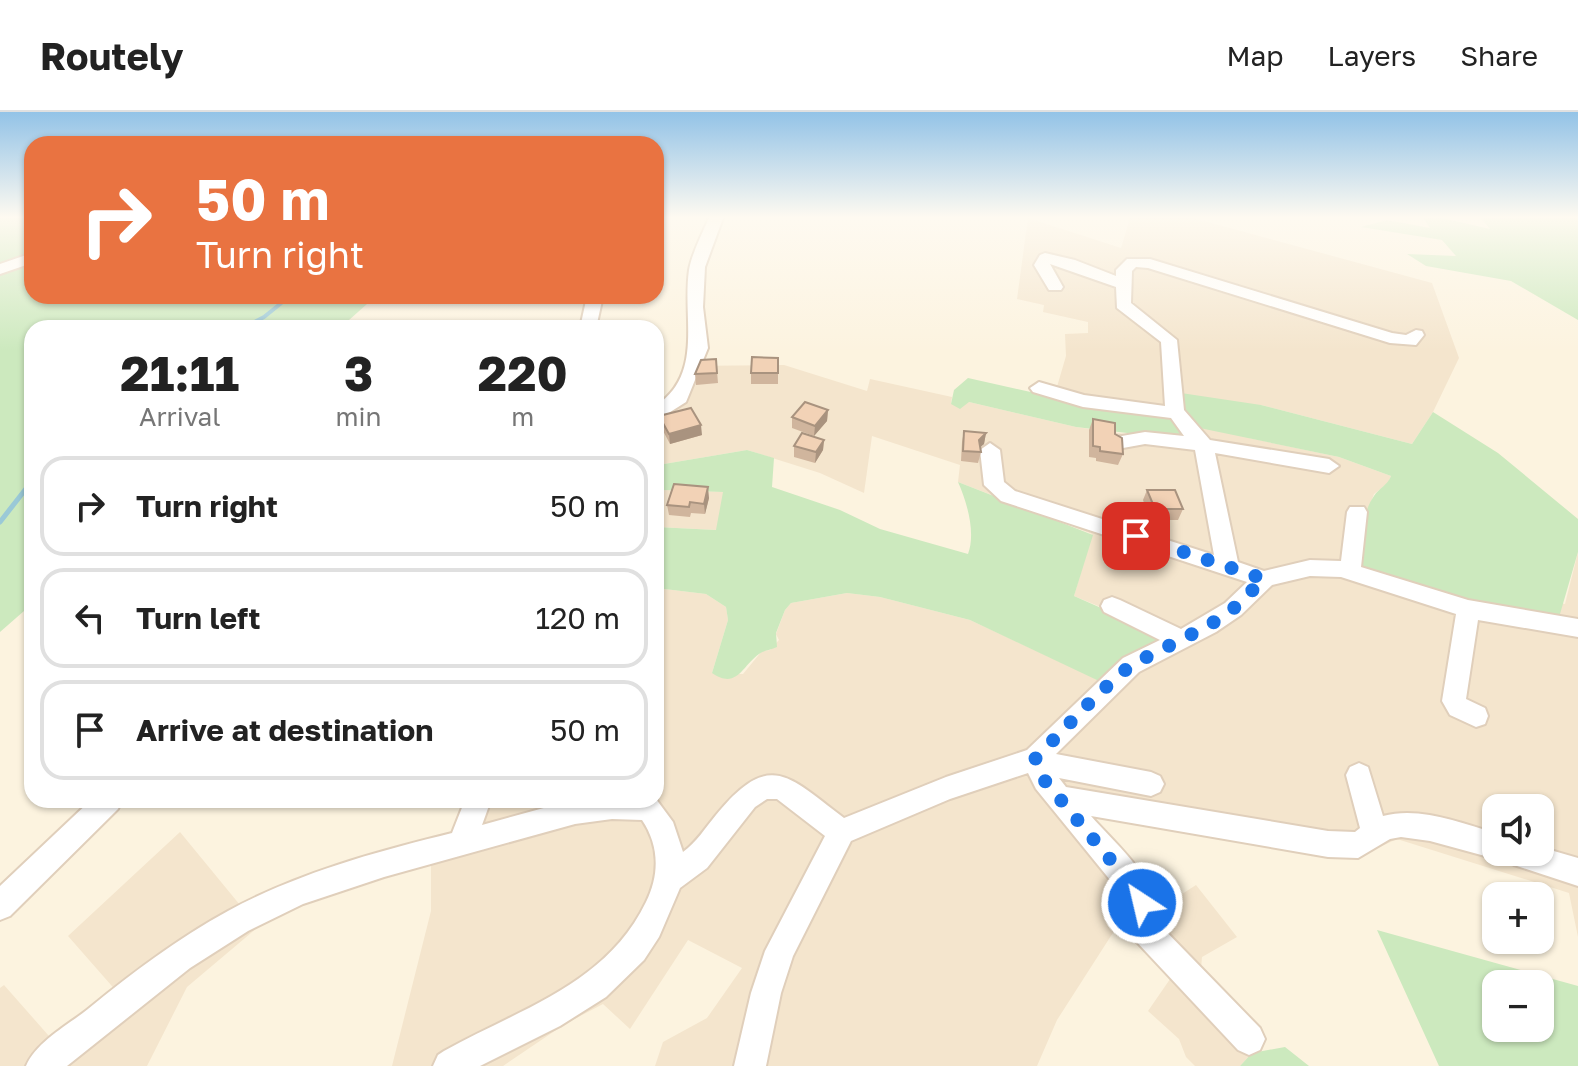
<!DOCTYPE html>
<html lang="en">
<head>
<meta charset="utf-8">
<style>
  body { margin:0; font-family:"Golos Text",sans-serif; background:#f2f2f2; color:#222; height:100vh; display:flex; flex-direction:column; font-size:30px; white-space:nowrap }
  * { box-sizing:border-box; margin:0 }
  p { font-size:26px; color:#767676 }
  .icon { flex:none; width:44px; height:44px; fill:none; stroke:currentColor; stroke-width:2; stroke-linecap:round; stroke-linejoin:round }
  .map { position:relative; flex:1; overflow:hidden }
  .drawer { position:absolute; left:24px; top:208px; width:640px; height:488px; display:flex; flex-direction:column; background:#fff; border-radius:24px; box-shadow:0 2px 6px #0004 }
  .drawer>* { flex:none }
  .top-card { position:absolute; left:24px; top:24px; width:640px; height:168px; border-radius:24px; box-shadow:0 2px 6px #0004; background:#e97341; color:#fff; overflow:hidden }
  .tools { position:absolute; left:1482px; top:682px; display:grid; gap:16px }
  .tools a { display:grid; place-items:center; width:72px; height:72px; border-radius:16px; background:#fff; box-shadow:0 2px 6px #0004; font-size:40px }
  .pin { position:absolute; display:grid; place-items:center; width:68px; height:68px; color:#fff; margin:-34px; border-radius:16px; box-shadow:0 4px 12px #0006 }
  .me { position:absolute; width:88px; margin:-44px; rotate:325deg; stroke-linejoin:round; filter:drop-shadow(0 0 6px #0008) }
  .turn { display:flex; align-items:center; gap:28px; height:168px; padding:0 40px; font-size:36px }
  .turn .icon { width:104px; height:104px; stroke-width:2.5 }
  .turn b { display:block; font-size:56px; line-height:68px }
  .eta { display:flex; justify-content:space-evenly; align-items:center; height:136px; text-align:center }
  .eta b { font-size:48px; font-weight:700; line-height:56px }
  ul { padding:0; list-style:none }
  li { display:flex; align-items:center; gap:24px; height:100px; margin:0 16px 12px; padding:0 24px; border:4px solid #e0e0e0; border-radius:24px }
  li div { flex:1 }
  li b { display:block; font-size:30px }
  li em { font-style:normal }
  header { display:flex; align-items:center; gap:48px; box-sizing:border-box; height:112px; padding:0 40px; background:#fff; border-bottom:2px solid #e0e0e0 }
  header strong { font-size:38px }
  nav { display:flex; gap:44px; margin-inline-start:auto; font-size:28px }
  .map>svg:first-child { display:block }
  .residential { fill:#f4e5cd; fill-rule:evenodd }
  .green { fill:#cce9be; fill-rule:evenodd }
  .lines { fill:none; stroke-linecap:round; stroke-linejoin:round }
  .stream-far1 { stroke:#9ac9d7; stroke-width:4 }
  .stream { stroke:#9ac9d7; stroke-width:5 }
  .minor-casing { stroke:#e0cfbb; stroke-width:4 }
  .minor { fill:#fff; fill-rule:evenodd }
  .wall { fill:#d0b59d }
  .shaded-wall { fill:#a9937f }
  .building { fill:#f2d2b6; stroke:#a9937f; stroke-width:2 }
  .route { stroke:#1a73e8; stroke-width:14; stroke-dasharray:0 25.2 }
</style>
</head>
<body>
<header>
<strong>Routely</strong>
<nav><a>Map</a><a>Layers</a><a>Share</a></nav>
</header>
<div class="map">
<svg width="1578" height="954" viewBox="0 0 1578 954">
  <rect width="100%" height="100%" fill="#fcf3df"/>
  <!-- residential -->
  <path class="residential" d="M1028 106 1121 136 1130 106H1193L1432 171 1459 246 1433 300 1412 332 1261 293 1249 326 1339 345 1391 364 1388 371 1374 382 1369 395 1355 454 1565 492 1578 440V825L1569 781 1397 727 1369 740 1076 695 1136 769 1155 787 1165 793 1196 773 1237 825 1202 845 1201 857 1252 941 1240 954H1195L1186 945 1179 927 1148 899 1177 857 1125 802 1057 908 1037 954H655L663 930 707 906 742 856 688 828 630 917 603 892 565 912 503 954H392L431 799V740L450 735 470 688H656V476L706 482 726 495 728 508 712 561 743 562 762 539 770 538 779 528 776 522 785 498 791 491 847 481 880 485 970 508 1099 568 1120 503 1074 484 1092 422 958 370 960 353 872 324 864 381 820 361 747 338 658 353 663 378 724 380 717 418 656 415V297L675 281 686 254 784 253 867 279 870 267 952 285 951 292 969 290 1076 315 1133 323 1054 285 1066 244 1065 222 1088 221V210L1043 200 1044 193 1017 187ZM1496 696H1540V740H1496Z
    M180 720 258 815 187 875 147 954H0V876L4 873 56 932 118 881 68 824Z"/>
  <!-- green -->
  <path class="green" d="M0 106H32V142L0 154Z
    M1423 106H1442L1490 117 1481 106H1578V208L1511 169 1426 154 1407 142 1456 144 1442 128 1361 115 1387 108 1430 116Z
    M32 148V184H376L340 216H32V492L0 520V160Z
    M968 266 1062 287 1166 303 1195 329 1076 315 969 290 960 297 951 292 954 278Z
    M1181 281 1261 293 1412 332 1433 300 1498 341 1578 407V440L1560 502 1555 509 1492 498 1355 455C1360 434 1361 402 1374 384 1379 376 1387 374 1391 364L1339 345 1190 314 1178 283Z
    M747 338 774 346 772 375 840 398 880 417 968 442C976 421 967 390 958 370L1093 423 1074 484 1169 526 1099 569 970 508 880 485 847 481 791 491 785 498 776 521 777 535C771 538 764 538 759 542 742 554 737 578 712 561L728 508 726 495 706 482 656 476V415L716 418 723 380 663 378 658 353Z
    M1377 818 1578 874V954H1439ZM1496 872H1540V916H1496Z
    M1285 935 1309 954H1240L1252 941Z"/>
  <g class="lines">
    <!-- stream-far1 -->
    <path class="stream-far1" d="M243 216 264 205 290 184"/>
    <!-- stream -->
    <path class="stream" d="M0 410 32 369"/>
    <defs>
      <path id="minor" d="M709 106H723L705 155 703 195 708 236 686 290 656 309V294C704 261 682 207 689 158 692 141 702 122 709 106Z
        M32 141V151L0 162V152Z
        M1045 141 1075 148 1116 164V158L1127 147H1150L1392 221 1406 223 1416 218 1422 219 1424 223 1416 233 1390 231 1148 156 1136 155 1132 159 1131 191 1177 228 1184 298 1210 328 1329 347 1339 354 1329 361 1215 341 1238 450 1264 459 1310 448 1341 449 1347 400 1350 395H1364L1367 400 1361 455 1468 488 1578 507V525L1478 508 1466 587 1485 596 1488 604 1485 612 1476 615 1450 603 1442 589 1456 502 1341 465 1310 464 1272 473 1241 503 1216 520 1139 560 1056 642 1151 660 1160 664 1164 672 1160 680 1151 684 1059 666 1066 675 1328 719 1355 720 1360 716 1346 663 1350 655 1359 651 1368 655 1383 704C1420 694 1460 711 1496 721V740H1540V735L1578 746V774L1514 753 1504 749 1502 745 1496 747 1430 729 1401 725 1390 727 1358 746 1328 745 1091 704C1115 732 1159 766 1153 806L1260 916 1265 927 1260 938 1249 943 1238 938 1133 826 1124 807 1128 790 1036 677 1028 661 950 687 851 729 793 844 781 881 766 954H734L751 881 765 839 825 724 777 687H767L755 695 707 756 680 776 659 825 644 848 606 885 560 914 480 954H433L438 943 444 939C519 897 606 873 646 790 660 762 659 733 642 708L612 707 575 712 384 765 303 792 248 819 190 856 67 954H26C36 930 68 913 88 897 132 861 178 826 228 799 298 761 375 740 452 721L465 688H491L482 713 573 688 656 687 673 710 683 740C696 731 706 715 716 703 770 637 788 664 844 706L946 665 1027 638 1123 546 1160 528 1104 500 1101 494 1104 488 1112 485 1120 488 1181 517 1225 491 1247 470 1001 389 984 373 980 338 990 331 1000 338 1004 370 1015 379 1214 443 1195 338 1145 332 1123 336 1113 330 1116 325 1145 320 1184 324 1171 306 1083 295 1033 280 1030 276 1039 270 1084 283 1165 294 1161 230 1117 196 1116 175 1050 152 1063 175 1061 178H1049L1034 153 1040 143Z
        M587 184H603L596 216H580Z
        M91 688H122L118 697 10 804 0 808V774Z"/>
    </defs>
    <!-- minor casing -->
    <use href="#minor" class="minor-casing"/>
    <!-- minor -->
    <use href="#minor" class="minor"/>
  </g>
  <!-- wall -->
  <path class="wall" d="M778 246V272H751V261Z
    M716 247 718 271 696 273 695 262Z
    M828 298 827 309 814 324 792 316V305Z
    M659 304 702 323 670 332 661 315Z
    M1093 307 1123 342 1118 353 1096 349V346L1089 345V318Z
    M964 319 986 321 984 332 980 335 981 340 978 351 961 349 962 330Z
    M824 328 823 338 815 351 794 345V334Z
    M1147 378 1183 397 1178 408H1150L1143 388Z
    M709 386 705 402 691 401 690 405 669 403 667 393Z"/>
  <!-- shaded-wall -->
  <path class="shaded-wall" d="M828 298 827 309 814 324 815 314Z
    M701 313 702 323 670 332 669 322Z
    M986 321 984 332 977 338 979 328Z
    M824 328 823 338 815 351 816 340Z
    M708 375 709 386 705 402 704 392Z"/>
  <!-- building -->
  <path class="building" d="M752 245 778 246V261H751Z
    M716 247 717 261 695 262 701 248Z
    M805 290 828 298 815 314 792 305Z
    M691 296 701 313 669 322 659 304Z
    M1093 307 1115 311V322L1122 326 1123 342 1100 339V335L1093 334Z
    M964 319 986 321 979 328 981 340 963 339Z
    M802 321 824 328 816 340 794 334Z
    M674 372 708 375 704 392 690 390 689 395 667 393Z
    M1147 378H1175L1183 397H1155Z"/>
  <!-- sky -->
  <linearGradient id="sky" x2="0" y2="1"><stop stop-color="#93c3e7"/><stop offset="0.44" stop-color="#fefaf1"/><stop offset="1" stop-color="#fefaf1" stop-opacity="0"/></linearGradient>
  <rect width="1578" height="239" fill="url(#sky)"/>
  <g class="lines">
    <!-- route -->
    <path class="route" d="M1136 424 1264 467 1233 497 1208 514 1131 553 1097 583 1035 647 1045 669 1139 782 1142 791"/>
  </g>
</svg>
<div class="tools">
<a><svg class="icon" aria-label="sound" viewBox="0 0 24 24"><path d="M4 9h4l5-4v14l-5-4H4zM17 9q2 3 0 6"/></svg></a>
<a>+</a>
<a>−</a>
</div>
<div class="pin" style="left:1136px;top:424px;background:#d93025"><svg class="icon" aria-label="arrive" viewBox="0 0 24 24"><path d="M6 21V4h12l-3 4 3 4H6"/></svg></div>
<svg class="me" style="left:1142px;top:791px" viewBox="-20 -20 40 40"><circle r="17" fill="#1a73e8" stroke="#fff" stroke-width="3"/><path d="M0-11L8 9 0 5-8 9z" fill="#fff"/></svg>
<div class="top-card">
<div class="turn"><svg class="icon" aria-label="right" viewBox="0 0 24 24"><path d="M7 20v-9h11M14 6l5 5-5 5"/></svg><div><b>50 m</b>Turn right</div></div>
</div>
<section class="drawer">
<div class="eta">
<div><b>21:11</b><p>Arrival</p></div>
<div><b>3</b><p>min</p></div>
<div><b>220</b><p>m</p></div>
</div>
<ul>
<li><svg class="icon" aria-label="right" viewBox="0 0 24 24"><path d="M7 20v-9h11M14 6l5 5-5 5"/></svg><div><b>Turn right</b></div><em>50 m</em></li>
<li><svg class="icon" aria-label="left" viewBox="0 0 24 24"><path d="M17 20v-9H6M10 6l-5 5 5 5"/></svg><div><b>Turn left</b></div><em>120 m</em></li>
<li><svg class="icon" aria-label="arrive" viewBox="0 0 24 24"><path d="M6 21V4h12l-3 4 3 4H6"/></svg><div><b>Arrive at destination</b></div><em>50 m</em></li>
</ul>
</section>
</div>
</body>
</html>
